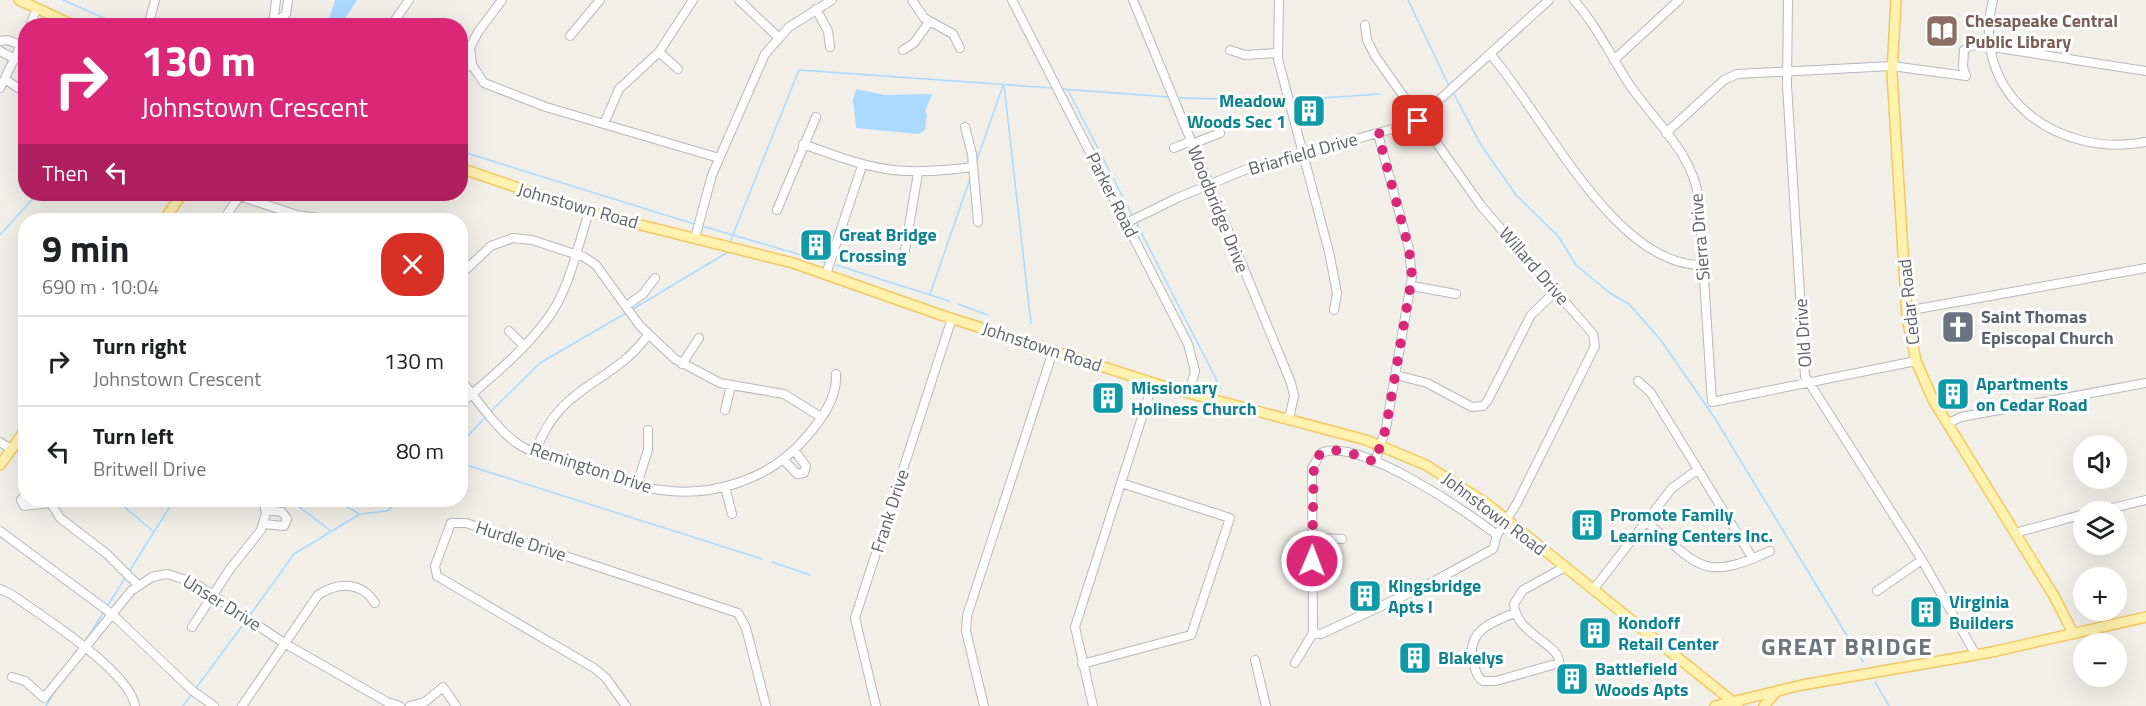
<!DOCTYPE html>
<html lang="en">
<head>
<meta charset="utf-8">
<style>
  body { margin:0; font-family:"Titillium Web",sans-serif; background:#f2f2f2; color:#202124; height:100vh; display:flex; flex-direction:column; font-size:22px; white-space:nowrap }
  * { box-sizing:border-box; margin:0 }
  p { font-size:20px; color:#757577 }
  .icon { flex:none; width:33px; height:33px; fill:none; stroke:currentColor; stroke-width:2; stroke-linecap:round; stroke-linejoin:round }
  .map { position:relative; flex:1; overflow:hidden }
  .drawer { position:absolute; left:18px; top:213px; width:450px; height:294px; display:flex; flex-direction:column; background:#fff; border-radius:24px; box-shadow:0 6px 24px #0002 }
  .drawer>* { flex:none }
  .top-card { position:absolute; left:18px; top:18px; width:450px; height:183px; border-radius:24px; box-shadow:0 6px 24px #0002; background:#db2777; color:#fff; overflow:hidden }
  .tools { position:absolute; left:2073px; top:435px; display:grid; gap:12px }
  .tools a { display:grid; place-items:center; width:54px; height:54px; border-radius:50%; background:#fff; box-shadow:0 6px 24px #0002; font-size:30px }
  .pin { position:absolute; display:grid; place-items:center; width:51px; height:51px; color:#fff; margin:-26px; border-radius:12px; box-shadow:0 3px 9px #0006 }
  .me { position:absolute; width:66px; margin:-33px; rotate:1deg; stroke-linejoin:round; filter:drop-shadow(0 0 4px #0008) }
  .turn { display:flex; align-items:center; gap:21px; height:126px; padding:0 24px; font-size:27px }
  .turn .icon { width:78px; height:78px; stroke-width:2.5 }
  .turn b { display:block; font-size:42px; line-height:51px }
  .then { display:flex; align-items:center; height:57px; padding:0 24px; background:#0003; gap:12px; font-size:22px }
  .round { display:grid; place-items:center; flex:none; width:63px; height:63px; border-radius:24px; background:#f2f2f2 }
  .summary { display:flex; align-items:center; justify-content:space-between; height:102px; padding:0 24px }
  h1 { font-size:36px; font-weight:700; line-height:45px }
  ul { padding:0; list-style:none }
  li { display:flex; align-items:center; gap:18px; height:90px; padding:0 24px; border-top:2px solid #e0e0e0 }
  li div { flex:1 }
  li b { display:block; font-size:22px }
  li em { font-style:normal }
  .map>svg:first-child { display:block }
  .water { fill:#aadaff }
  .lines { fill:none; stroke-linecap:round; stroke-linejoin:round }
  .stream { stroke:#aadaff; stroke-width:1.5 }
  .minor-casing { stroke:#b5b8bc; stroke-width:10 }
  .major-casing { stroke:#f2c960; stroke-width:12 }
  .minor { stroke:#fff; stroke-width:8 }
  .major { stroke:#fff2af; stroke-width:9 }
  .route { stroke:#db2777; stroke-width:10; stroke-dasharray:0 18 }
  .labels { text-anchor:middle; stroke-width:6; stroke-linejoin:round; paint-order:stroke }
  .education-label { font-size:18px; font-weight:bold; fill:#785e54; stroke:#fff; text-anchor:start }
  .culture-label { font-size:18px; font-weight:bold; fill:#0d838f; stroke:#fff; text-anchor:start }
  .street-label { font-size:18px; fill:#5f6368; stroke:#fff }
  .worship-label { font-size:18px; font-weight:bold; fill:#5b616d; stroke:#fff; text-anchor:start }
  .district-label { font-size:24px; font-weight:bold; letter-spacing:1.5px; fill:#70757a; stroke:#fff }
</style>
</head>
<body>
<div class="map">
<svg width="2146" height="706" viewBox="0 0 2146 706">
  <rect width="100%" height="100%" fill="#f1efe8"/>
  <!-- water -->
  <path class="water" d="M335 0H357L341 25H327Z
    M856 89 885 95 932 94 925 111 927 114 925 130 919 134 856 128 853 100Z"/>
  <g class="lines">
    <!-- stream -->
    <path class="stream" d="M63 0 122 26
      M1408 0 1449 86
      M1004 85 1031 324
      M1062 89 1169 97
      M1068 90 1132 215
      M1454 94 1481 145 1516 195 1558 236 1576 265 1611 294 1629 304 1660 339 1714 417 1863 662
      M1178 98 1284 100
      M1293 100 1380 94
      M460 151 694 224
      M976 163 1003 85
      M1137 224 1221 389
      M702 226 825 262
      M0 235 37 194
      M730 242 799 70 1052 88
      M836 265 949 301
      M930 294 970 179
      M958 304 988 315
      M633 309 728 252
      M492 410 540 363 626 313
      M460 444 486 417
      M460 463 762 559
      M116 500 153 531
      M290 500 331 531
      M335 500 359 514
      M772 562 810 575
      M130 570 174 500
      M108 605 125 578
      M250 615 294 554 360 514 387 511 401 500
      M86 640 103 613
      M1875 682 1889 706
      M196 688 245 622
      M46 706 56 689
      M183 706 191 695"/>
    <defs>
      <path id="minor" d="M502 0 478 32 470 48 472 65 484 83 546 107 719 158
        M739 0 778 37
        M912 0 924 18 953 34 960 48
        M1012 0 1188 344 1195 371 1189 393
        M1133 0 1291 383 1294 396 1289 419
        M1279 0 1278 59 1329 252 1337 293 1334 310
        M1574 0C1596 25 1611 56 1629 84 1655 122 1694 154 1699 201L1712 402 1916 361
        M1788 0 1787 85 1805 376 1922 560 1976 655
        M1993 0C1969 96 2059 159 2146 142
        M816 9 828 31 830 47
        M273 25 286 14 288 0
        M273 25 276 0
        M30 26 37 8
        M148 26 155 0
        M391 26 409 0
        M570 36 600 0
        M0 41 7 40 21 45
        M903 50 914 43 929 22
        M1230 50 1245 55 1277 53
        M0 51 15 59
        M659 52 678 69
        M1490 54C1543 113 1614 267 1703 265
        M1614 60 1679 0
        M460 69 472 65
        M6 80 26 93
        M0 88 26 35
        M604 124 619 89 659 52 693 0
        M965 127 972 154 978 222
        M1666 133 1724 80 1737 74 1892 66 1966 76 1963 67 1964 50 1970 46 1979 45 2146 71
        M803 144C874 170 897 177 973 167
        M1192 144 1220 133
        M1174 148 1191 141
        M239 196 297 215 332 220
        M777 210 816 117
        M223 220 241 194
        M1126 223 1177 198 1247 169 1414 123 1549 0
        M695 238 712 175 765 54 789 27 832 0
        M905 250 918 173
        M826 274 862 166
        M460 275 491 246 513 238 532 240 584 257 596 265 640 326 675 359 720 383 784 394 821 417
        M1412 286 1456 294
        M626 306 643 294 655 278
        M1906 311 2146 268
        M509 331 523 345
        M682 364 699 338
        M1396 375 1427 383 1472 407 1483 406 1488 400 1531 315 1556 291
        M460 379C476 398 498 431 518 444 536 456 562 460 583 467 608 475 635 487 661 490 711 497 764 481 799 445 817 426 838 400 836 374
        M1638 381 1651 393 1753 559
        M460 404C492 377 536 341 557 304 572 276 579 242 589 212
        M725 410 731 386
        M1947 424 1961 417 2146 383
        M0 442 11 449
        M536 451C559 384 612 385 648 335
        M783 459 797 474 804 473 806 466 794 450
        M1375 462 1386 428 1412 277 1409 249 1378 134
        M637 484 648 450V430
        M725 487 732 514
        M26 493 21 500 24 506 50 503
        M49 500 60 518 107 554 138 585
        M2096 512 2146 500
        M1646 522C1700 565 1701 583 1770 551
        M264 524 284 526 287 519 282 512 266 510
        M0 531 112 614 193 691 214 706
        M2015 533 2084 514
        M1312 538 1342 539
        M0 589 11 594C40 615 130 671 135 706
        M1593 590 1672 488 1697 470
        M1877 591 1922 560
        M1515 613C1491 622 1466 632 1473 660 1475 669 1476 676 1483 681H1496L1559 663C1561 644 1515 634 1514 604L1523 590 1565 567
        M192 627 230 569 261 530 266 513 263 500
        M1313 633 1321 634 1429 584 1493 549 1497 535 1517 503 1595 346 1593 334 1482 207 1375 56 1367 40 1365 25
        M1313 633 1312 468 1321 453C1358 436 1467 512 1497 535
        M1255 660 1266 706
        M1295 663 1313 633
        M1082 664 1191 635 1230 518 1121 483
        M12 677 25 681 44 698 131 591 152 577 167 574 193 582 284 643 387 702 400 706
        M242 706 318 595C338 582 361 581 375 603
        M410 706 425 702 443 687 456 706
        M626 706 606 678 594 668 437 576 435 566 451 523H466L738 613 746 628 766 706
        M876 706 855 618 952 318
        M984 706 966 631 967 616 1053 351
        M1093 706 1075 627 1153 383"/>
      <path id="major" d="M19 0 75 26
        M1896 0 1892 73 1907 318 1916 361 1933 400 2054 596 2073 633
        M460 168 589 212 793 263 941 315 1166 387 1366 440 1426 465 1486 503 1738 706
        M164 220 182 194
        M0 465 26 429
        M1715 706 1802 685 1992 652 2146 617
        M1764 706 1776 692"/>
    </defs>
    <!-- minor casing -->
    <use href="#minor" class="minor-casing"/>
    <!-- major casing -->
    <use href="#major" class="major-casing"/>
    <!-- minor -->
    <use href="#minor" class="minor"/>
    <!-- major -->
    <use href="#major" class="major"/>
  </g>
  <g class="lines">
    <!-- route -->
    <path class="route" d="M1312 561 1314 461C1327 440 1357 456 1375 462L1386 428 1412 277 1409 249 1378 134 1418 121"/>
  </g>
  <!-- icons -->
  <defs>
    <symbol id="library-square" viewBox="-11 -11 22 22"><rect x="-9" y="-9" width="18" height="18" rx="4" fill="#8d6e63" stroke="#fff"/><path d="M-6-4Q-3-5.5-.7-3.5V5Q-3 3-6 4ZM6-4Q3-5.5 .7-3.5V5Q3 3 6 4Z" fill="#fff"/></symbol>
    <symbol id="building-square" viewBox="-11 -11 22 22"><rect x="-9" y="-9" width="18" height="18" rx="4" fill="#0f9aa8" stroke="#fff"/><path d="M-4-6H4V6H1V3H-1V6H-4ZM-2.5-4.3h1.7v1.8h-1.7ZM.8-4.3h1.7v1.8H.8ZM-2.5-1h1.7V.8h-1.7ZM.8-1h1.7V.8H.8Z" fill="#fff"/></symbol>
    <symbol id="church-square" viewBox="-11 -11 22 22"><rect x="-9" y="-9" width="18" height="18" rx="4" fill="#6b7280" stroke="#fff"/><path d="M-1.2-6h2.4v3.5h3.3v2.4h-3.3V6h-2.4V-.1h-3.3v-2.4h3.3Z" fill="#fff"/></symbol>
  </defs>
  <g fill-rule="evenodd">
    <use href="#library-square" x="1923" y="12" width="38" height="38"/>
    <use href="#building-square" x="1290" y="92" width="38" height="38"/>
    <use href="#building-square" x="797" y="226" width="38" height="38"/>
    <use href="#church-square" x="1939" y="308" width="38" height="38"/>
    <use href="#building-square" x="1934" y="375" width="38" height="38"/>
    <use href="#building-square" x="1089" y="379" width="38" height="38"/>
    <use href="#building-square" x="1568" y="506" width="38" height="38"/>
    <use href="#building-square" x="1346" y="577" width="38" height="38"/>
    <use href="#building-square" x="1907" y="593" width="38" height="38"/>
    <use href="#building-square" x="1576" y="614" width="38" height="38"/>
    <use href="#building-square" x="1396" y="639" width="38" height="38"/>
    <use href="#building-square" x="1553" y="660" width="38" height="38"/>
  </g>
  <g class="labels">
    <!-- education labels -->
    <g class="education-label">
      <text x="1965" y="27">Chesapeake Central<tspan x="1965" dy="21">Public Library</tspan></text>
    </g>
    <!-- culture labels -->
    <g class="culture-label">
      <text x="1286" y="107" text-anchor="end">Meadow<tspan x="1286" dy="21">Woods Sec 1</tspan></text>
      <text x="839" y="241">Great Bridge<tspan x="839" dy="21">Crossing</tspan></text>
      <text x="1976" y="390">Apartments<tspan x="1976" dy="21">on Cedar Road</tspan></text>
      <text x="1131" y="394">Missionary<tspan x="1131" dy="21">Holiness Church</tspan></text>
      <text x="1610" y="521">Promote Family<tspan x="1610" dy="21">Learning Centers Inc.</tspan></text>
      <text x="1388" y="592">Kingsbridge<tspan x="1388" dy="21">Apts I</tspan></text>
      <text x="1949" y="608">Virginia<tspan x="1949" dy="21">Builders</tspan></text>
      <text x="1618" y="629">Kondoff<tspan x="1618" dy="21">Retail Center</tspan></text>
      <text x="1438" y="664">Blakelys</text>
      <text x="1595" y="675">Battlefield<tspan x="1595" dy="21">Woods Apts</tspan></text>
    </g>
    <!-- street labels -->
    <g class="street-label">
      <text transform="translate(1303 154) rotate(-16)" y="6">Briarfield Drive</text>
      <text transform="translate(1112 195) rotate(63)" y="6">Parker Road</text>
      <text transform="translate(578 206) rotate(16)" y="6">Johnstown Road</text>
      <text transform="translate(1218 209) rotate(68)" y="6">Woodbridge Drive</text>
      <text transform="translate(1700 237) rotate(-95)" y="6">Sierra Drive</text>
      <text transform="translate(1534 266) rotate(49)" y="6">Willard Drive</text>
      <text transform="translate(1909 302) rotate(-96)" y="6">Cedar Road</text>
      <text transform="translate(1803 333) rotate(-94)" y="6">Old Drive</text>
      <text transform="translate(1042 347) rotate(18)" y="6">Johnstown Road</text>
      <text transform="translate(591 468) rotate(18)" y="6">Remington Drive</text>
      <text transform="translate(890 511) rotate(-72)" y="6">Frank Drive</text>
      <text transform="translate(1494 514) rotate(37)" y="6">Johnstown Road</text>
      <text transform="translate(521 541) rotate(18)" y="6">Hurdle Drive</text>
      <text transform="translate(222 603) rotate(32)" y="6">Unser Drive</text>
    </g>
    <!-- worship labels -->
    <g class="worship-label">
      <text x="1981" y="323">Saint Thomas<tspan x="1981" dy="21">Episcopal Church</tspan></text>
    </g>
    <!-- district labels -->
    <g class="district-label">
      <text x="1847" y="655">GREAT BRIDGE</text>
    </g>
  </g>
</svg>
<div class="tools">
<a><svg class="icon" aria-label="sound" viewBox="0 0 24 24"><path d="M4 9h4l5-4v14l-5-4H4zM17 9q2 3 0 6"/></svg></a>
<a><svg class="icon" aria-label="layers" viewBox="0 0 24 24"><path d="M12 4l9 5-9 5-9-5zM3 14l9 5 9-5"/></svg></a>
<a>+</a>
<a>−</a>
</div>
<div class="pin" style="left:1418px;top:121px;background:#d93025"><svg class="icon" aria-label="arrive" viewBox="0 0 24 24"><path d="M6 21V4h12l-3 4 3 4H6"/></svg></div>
<svg class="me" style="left:1312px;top:561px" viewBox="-20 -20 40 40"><circle r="17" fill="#db2777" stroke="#fff" stroke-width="3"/><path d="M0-11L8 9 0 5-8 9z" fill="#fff"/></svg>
<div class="top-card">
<div class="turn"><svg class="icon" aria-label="right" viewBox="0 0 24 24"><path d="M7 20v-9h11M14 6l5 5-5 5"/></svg><div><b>130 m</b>Johnstown Crescent</div></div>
<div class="then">Then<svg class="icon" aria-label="left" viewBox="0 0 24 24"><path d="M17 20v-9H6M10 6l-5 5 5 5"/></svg></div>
</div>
<section class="drawer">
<div class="summary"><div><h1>9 min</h1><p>690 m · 10:04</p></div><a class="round" style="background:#d93025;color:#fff"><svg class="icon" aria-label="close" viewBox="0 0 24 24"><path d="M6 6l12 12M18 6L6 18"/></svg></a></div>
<ul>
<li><svg class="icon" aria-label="right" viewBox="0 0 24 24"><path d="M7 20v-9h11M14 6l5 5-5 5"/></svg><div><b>Turn right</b><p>Johnstown Crescent</p></div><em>130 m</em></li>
<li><svg class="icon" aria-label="left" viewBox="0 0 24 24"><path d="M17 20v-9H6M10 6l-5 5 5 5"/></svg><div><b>Turn left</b><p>Britwell Drive</p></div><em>80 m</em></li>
</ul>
</section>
</div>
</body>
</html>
